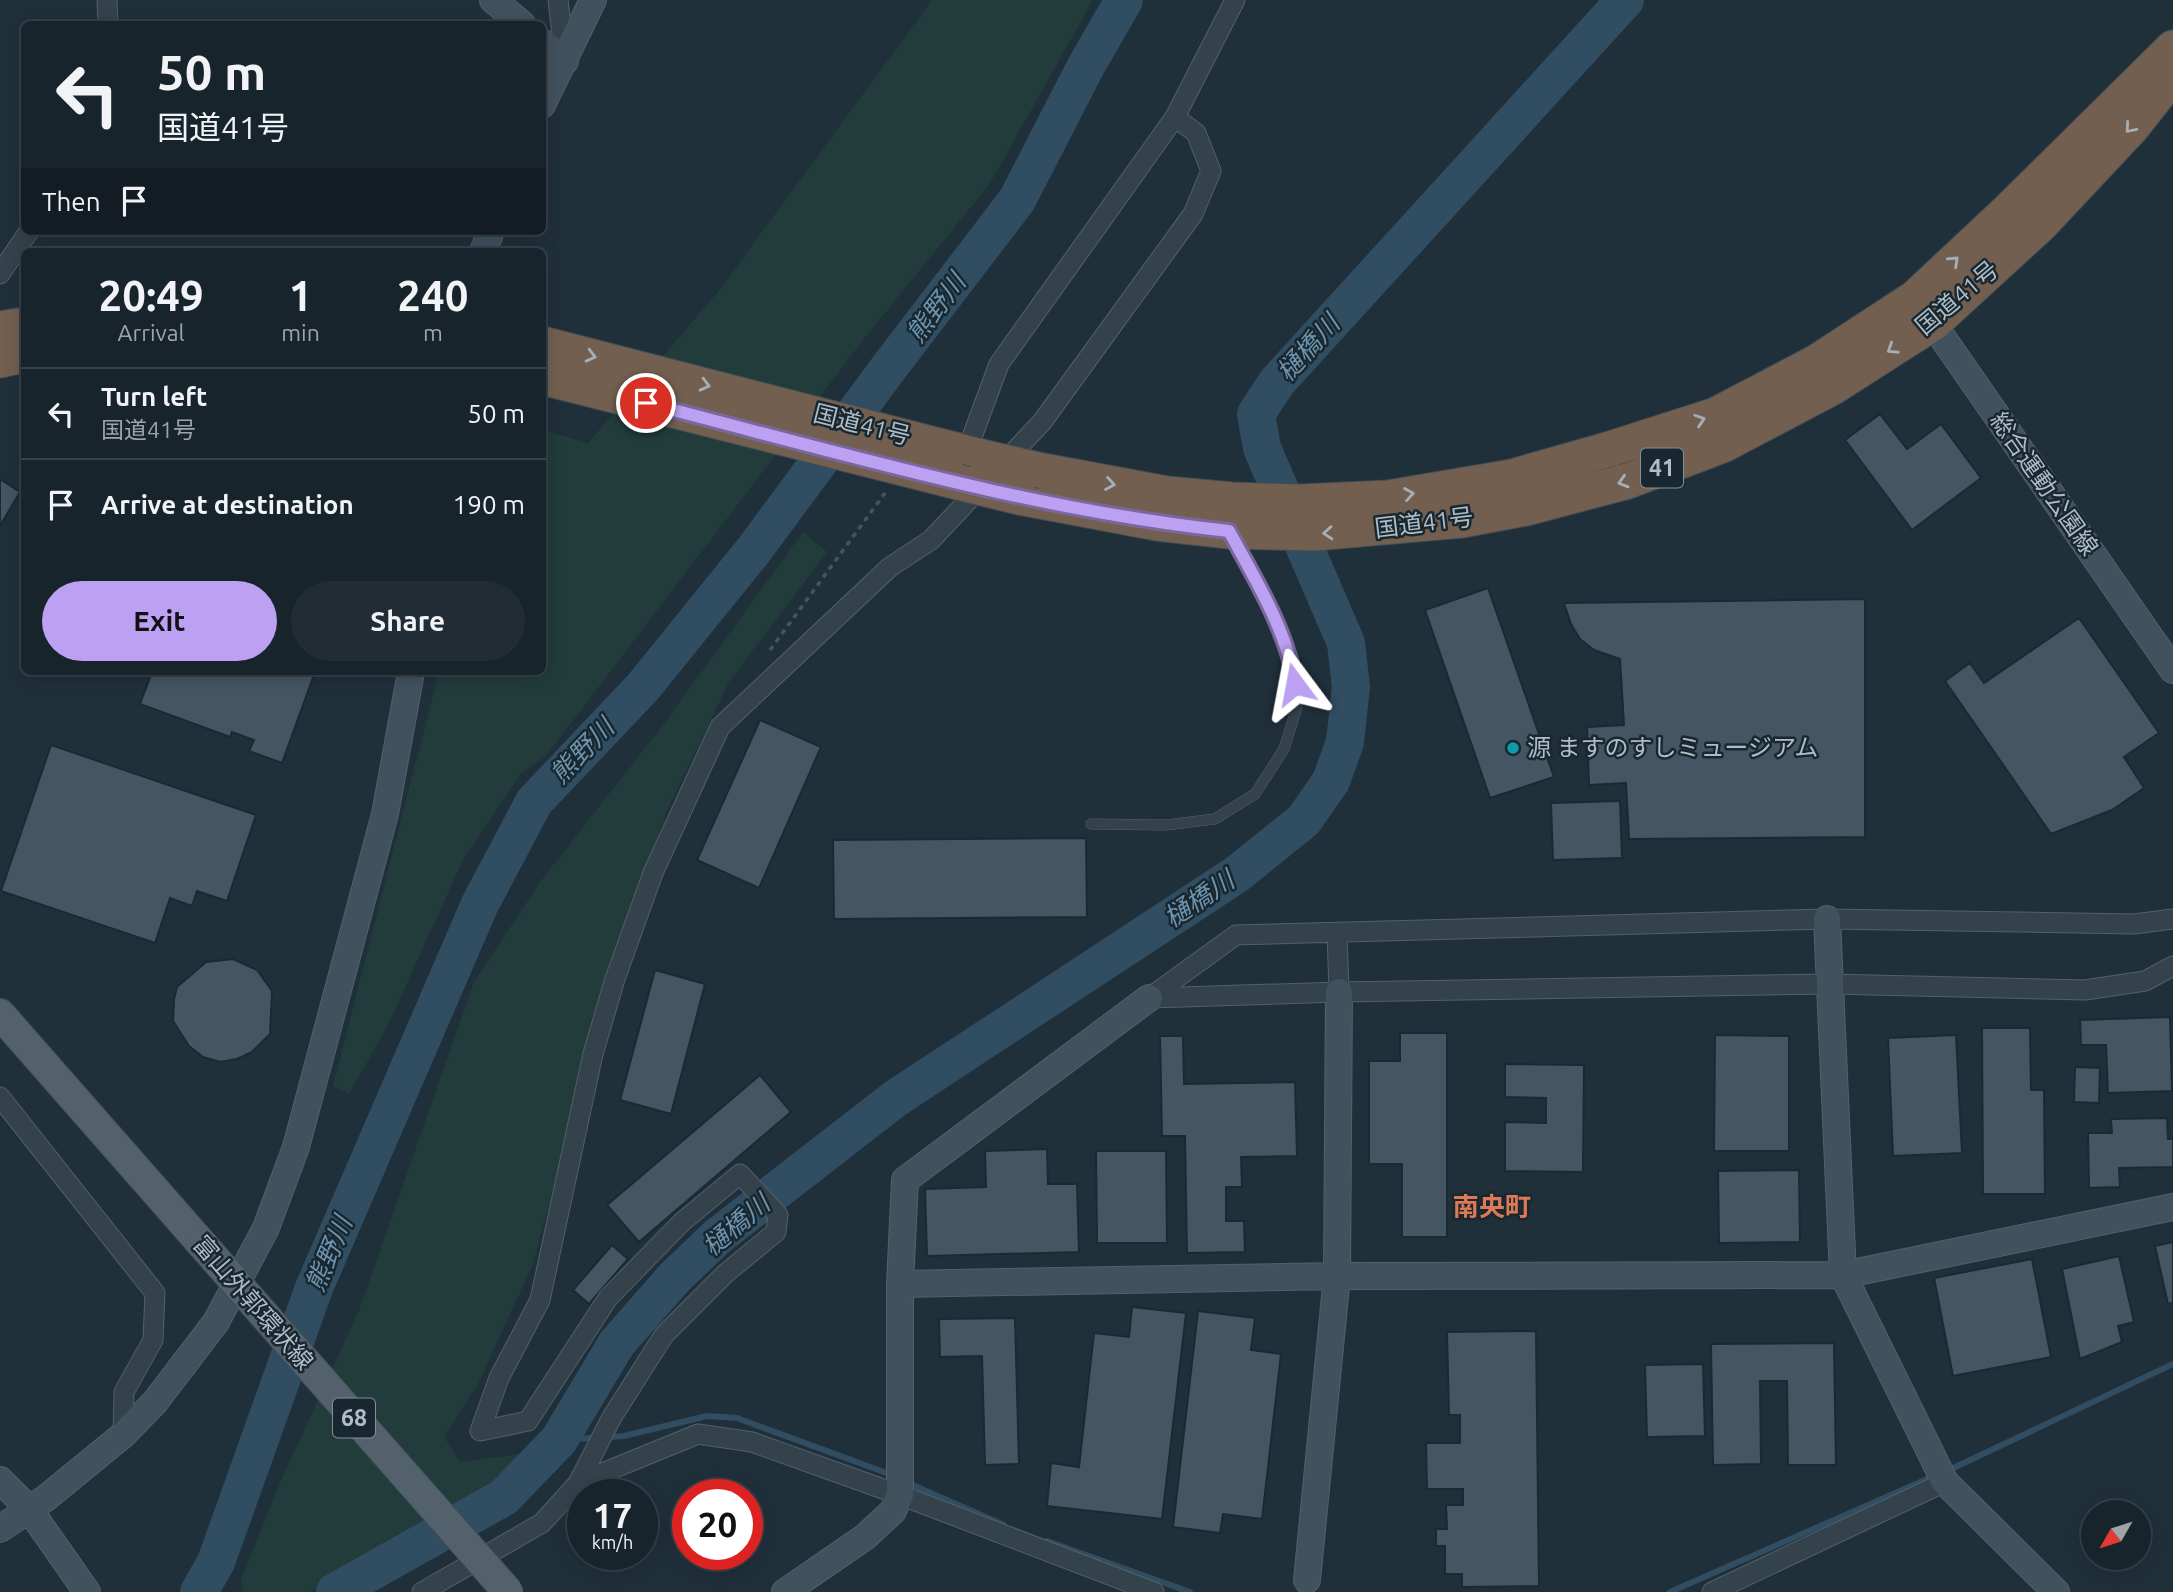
<!DOCTYPE html>
<html lang="en">
<head>
<meta charset="utf-8">
<style>
  body { margin:0; font-family:Ubuntu,"Noto Sans JP",sans-serif; background:#212c34; color:#f1f3f6; height:100vh; display:flex; flex-direction:column; font-size:26px; white-space:nowrap }
  * { box-sizing:border-box; margin:0 }
  p { font-size:23px; color:#9fa4a9 }
  .icon { flex:none; width:38px; height:38px; fill:none; stroke:currentColor; stroke-width:2; stroke-linecap:round; stroke-linejoin:round }
  .map { position:relative; flex:1; overflow:hidden }
  .panel { position:absolute; left:21px; top:248px; width:525px; height:427px; display:flex; flex-direction:column; background:#18242c; border-radius:10px; box-shadow:0 4px 18px #0003,0 0 0 2px #364148 }
  .panel>* { flex:none }
  .hud { position:absolute; left:21px; top:21px; width:525px; height:214px; border-radius:10px; box-shadow:0 4px 18px #0003,0 0 0 2px #364148; background:#18242c; color:#f1f3f6; overflow:hidden }
  .needle { width:46px; rotate:231deg }
  .buttons { position:absolute; left:2081px; top:1500px; display:grid; gap:14px }
  .buttons a { display:grid; place-items:center; width:70px; height:70px; border-radius:50%; background:#18242c; box-shadow:0 4px 18px #0003,0 0 0 2px #364148; font-size:35px }
  .speed { position:absolute; left:567px; top:1479px; display:flex; gap:14px; font-size:35px; font-weight:700; text-align:center }
  .speed>* { display:grid; place-content:center; width:91px; height:91px; border-radius:50%; background:#18242c; box-shadow:0 4px 18px #0003,0 0 0 2px #364148; line-height:1 }
  .speed small { font-size:18px; font-weight:400 }
  .speed .limit { border:10px solid #d22; background:#fff; color:#111 }
  .pin { position:absolute; display:grid; place-items:center; width:60px; height:60px; color:#fff; margin:-30px; border:4px solid #fff; border-radius:50%; box-shadow:0 2px 7px #0007 }
  .me { position:absolute; width:77px; margin:-38px; rotate:347deg; stroke-linejoin:round; filter:drop-shadow(0 0 5px #0008) }
  .turn { display:flex; align-items:center; gap:24px; height:147px; padding:0 21px; font-size:32px }
  .turn .icon { width:91px; height:91px; stroke-width:2.5 }
  .turn b { display:block; font-size:49px; line-height:60px }
  .then { display:flex; align-items:center; height:66px; padding:0 21px; background:#0003; gap:14px; font-size:26px }
  .eta { display:flex; justify-content:space-evenly; align-items:center; height:119px; text-align:center }
  .eta b { font-size:42px; font-weight:600; line-height:49px }
  .cta { display:flex; gap:14px; margin-top:auto; padding:14px 21px }
  .cta a { flex:1; height:80px; border-radius:42px; background:#bca0f2; color:#111; font-size:28px; font-weight:600; line-height:80px; text-align:center }
  .cta a+a { background:#212c34; color:#f1f3f6 }
  ul { padding:0; list-style:none }
  li { display:flex; align-items:center; gap:21px; height:91px; padding:0 21px; border-top:2px solid #364148 }
  li div { flex:1 }
  li b { display:block; font-size:26px }
  li em { font-style:normal }
  .map>svg:first-child { display:block }
  .green { fill:#223c3b }
  .lines { fill:none; stroke-linecap:round; stroke-linejoin:round }
  .stream { stroke:#314d62; stroke-width:6 }
  .river { stroke:#314d62; stroke-width:38 }
  .building { fill:#445663; stroke:#1b2932; stroke-width:2 }
  .lane-casing { stroke:#526069; stroke-width:11 }
  .street-casing { stroke:#526069; stroke-width:21 }
  .secondary-casing { stroke:#526069; stroke-width:28 }
  .primary-casing { stroke:#3d4b55; stroke-width:32 }
  .highway-casing { stroke:#3f4d56; stroke-width:37 }
  .path { stroke:#405957; stroke-width:3.5; stroke-dasharray:5 5; stroke-linecap:butt }
  .lane { stroke:#34424c; stroke-width:10 }
  .street { stroke:#34424c; stroke-width:19 }
  .secondary { stroke:#41525f; stroke-width:26 }
  .primary { stroke:#52616c; stroke-width:30 }
  .highway { stroke:#725f50; stroke-width:35 }
  .primary-bridge-casing { stroke:#3d4b55; stroke-width:32; stroke-linecap:butt }
  .highway-bridge-casing { stroke:#3f4d56; stroke-width:37; stroke-linecap:butt }
  .primary-bridge { stroke:#52616c; stroke-width:30 }
  .highway-bridge { stroke:#725f50; stroke-width:35 }
  .oneway { stroke:#a6afb6 }
  .route-casing { stroke:#7a689d; stroke-width:18 }
  .route { stroke:#bca0f2; stroke-width:12 }
  .culture-dot { fill:#0f9aa8; stroke:#192730; stroke-width:2.5 }
  .labels { text-anchor:middle; stroke-width:5; stroke-linejoin:round; paint-order:stroke }
  .shield { fill:#192730; stroke:#82909a; stroke-width:2 }
  .shield-label { font-size:23px; font-weight:bold; fill:#afbdc8 }
  .street-label { font-size:24px; fill:#afbdc8; stroke:#192730 }
  .poi-label { font-size:24px; fill:#afbdc8; stroke:#192730; text-anchor:start }
  .water-label { font-size:26px; font-style:italic; fill:#6d94ae; stroke:#192730 }
  .neighbourhood-label { font-size:26px; font-weight:bold; fill:#dc7956; stroke:#192730 }
</style>
</head>
<body>
<div class="map">
<svg width="2173" height="1592" viewBox="0 0 2173 1592">
  <rect width="100%" height="100%" fill="#20303b"/>
  <!-- green -->
  <path class="green" d="M932 0H1093L989 185 863 340 546 756 522 772 463 860 388 1025 349 1094 333 1086 439 672H542L543 430 588 443 718 292Z
    M803 532 827 552 729 682 669 806 615 958 533 1264 478 1384 444 1437 460 1462 519 1454 491 1487 309 1592H243L241 1580 280 1483 360 1308 474 982 540 882 663 725Z"/>
  <g class="lines">
    <!-- stream -->
    <path class="stream" d="M559 1440 624 1436 707 1416 737 1418 892 1475
      M1947 1471 2173 1364
      M908 1483 1004 1525
      M1047 1541 1190 1592
      M1670 1592 1934 1476"/>
    <!-- river -->
    <path class="river" d="M199 1592 216 1562 314 1288 480 904 534 802 643 687 753 551 887 370 1017 200 1086 66 1124 0
      M335 1592 504 1497 559 1440 617 1343 675 1277 718 1236 896 1098 1237 874 1304 820 1331 781 1345 742 1351 687 1346 643 1262 448 1256 414 1277 382 1625 0"/>
  </g>
  <!-- building -->
  <path class="building" d="M1880 414 1907 449 1941 424 1981 478 1912 530 1845 440Z
    M0 479 20 492 0 526Z
    M1488 588 1554 777 1490 798 1425 610Z
    M1865 599V837L1629 839 1626 783 1589 785 1587 727 1624 725 1620 659 1594 650 1580 639 1571 624 1564 603Z
    M2079 618 2159 733 2124 757 2144 788 2112 810 2051 834 1945 681 1970 663 1984 683Z
    M152 672H315L282 763 249 751 254 740 232 732 230 737 140 704Z
    M760 720 821 747 759 888 697 860Z
    M51 745 256 815 227 901 197 891 192 906 170 898 155 943 1 891Z
    M1620 801 1622 858 1553 860 1551 803Z
    M1086 838 1087 917 834 919 833 840Z
    M233 959 257 970 272 991 270 1034 252 1052 237 1059 220 1062 203 1057 189 1046 173 1021 174 999 177 987 206 962Z
    M655 970 705 984 671 1114 620 1100Z
    M2170 1017 2172 1091 2108 1093 2106 1045H2081L2080 1020Z
    M1982 1028H2030L2031 1090H2044L2045 1194H1983Z
    M1400 1033H1447V1237H1402V1164H1369V1061H1400Z
    M1715 1035 1789 1036V1151H1714Z
    M1956 1035 1962 1153 1893 1156 1888 1038Z
    M1160 1036H1183L1184 1084 1295 1082 1297 1156 1241 1157 1242 1187H1226V1221H1244L1245 1252 1187 1253 1185 1136H1162Z
    M1505 1064 1584 1065 1583 1172 1505 1171V1122L1546 1123V1098L1505 1097Z
    M2075 1067 2100 1068 2099 1103 2074 1102Z
    M760 1075 791 1112 639 1242 607 1205Z
    M2167 1118 2168 1139H2173V1167L2119 1168 2120 1187 2089 1188 2088 1133H2112L2111 1119Z
    M1047 1149 1048 1184H1077L1079 1252 927 1256 925 1189 986 1187 985 1151Z
    M1096 1151H1166L1167 1243H1097Z
    M1799 1170 1800 1242 1719 1243 1718 1171Z
    M2173 1242V1303L2168 1304 2155 1246Z
    M612 1245 628 1259 589 1304 573 1290Z
    M2119 1256 2134 1322 2118 1326 2122 1342 2080 1359 2062 1269Z
    M2032 1259 2051 1357 1953 1376 1934 1278Z
    M1132 1307 1186 1313 1162 1519 1047 1506 1051 1463 1079 1467 1094 1333 1129 1337Z
    M1198 1311 1255 1318 1251 1350 1281 1354 1262 1519 1223 1514 1220 1533 1173 1527Z
    M1015 1318 1019 1464 985 1465 982 1356 940 1357 939 1319Z
    M1536 1331 1539 1586 1462 1587V1574H1445V1546H1436V1529H1447L1446 1505H1463V1489H1427L1426 1443H1460V1415H1449L1447 1332Z
    M1834 1343 1836 1465H1788L1787 1381H1760L1761 1464 1713 1465 1711 1344Z
    M1703 1364 1705 1436 1647 1437 1645 1365Z"/>
  <g class="lines">
    <defs>
      <path id="lane" d="M1091 824 1166 825 1215 819 1255 794 1284 749 1297 707 1292 661 1258 583 1233 537"/>
      <path id="street" d="M107 0 108 24
        M558 0 565 60
        M0 274 29 231
        M966 453 999 364 1175 117 1235 0
        M1337 932 1339 992
        M1149 998 1236 935 1827 919 2134 924 2173 919
        M1150 998 1339 992 1828 984 2085 990 2145 981 2173 966
        M0 1097 155 1293 153 1340 124 1392 123 1435
        M578 1483 698 1434 752 1442 900 1495 1154 1592
        M422 1592 542 1523 578 1483 612 1417 664 1335 726 1273 776 1232 778 1215 740 1174 682 1222 608 1298 528 1421 480 1431 499 1378 540 1300 593 1054 615 979 653 873 720 727 890 567 931 540 1042 422 1193 214 1211 171 1196 133 1175 117
        M1712 1592 1945 1482"/>
      <path id="secondary" d="M493 0 522 24
        M542 42 565 61
        M542 105 593 0
        M483 252 491 231
        M1922 308 2173 670
        M1827 919 1843 1275 1945 1482 2056 1592
        M900 1284 1337 1276 1843 1275 2173 1207
        M0 1480 29 1509 87 1592
        M0 1529 46 1498 123 1435 155 1402 216 1322 266 1228 296 1147 385 814 411 672
        M1307 1580 1337 1276 1339 992
        M785 1592 865 1537 893 1511 900 1495V1284L905 1180 1149 998"/>
      <path id="primary" d="M0 1014 201 1243"/>
      <path id="highway" d="M0 329 24 325
        M542 344 986 458
        M0 360 24 355
        M542 377 958 482
        M1043 471 1167 494 1232 500 1300 502 1388 498 1512 477 1610 449 1716 415 1817 362 1915 298 2009 210 2173 48
        M1019 497 1157 523 1229 531 1314 533 1462 520 1526 508 1628 481 1723 445 1833 387 1933 323 2041 224 2132 127 2173 75"/>
    </defs>
    <!-- lane casing -->
    <use href="#lane" class="lane-casing"/>
    <!-- street casing -->
    <use href="#street" class="street-casing"/>
    <!-- secondary casing -->
    <use href="#secondary" class="secondary-casing"/>
    <!-- primary casing -->
    <use href="#primary" class="primary-casing"/>
    <!-- highway casing -->
    <use href="#highway" class="highway-casing"/>
    <!-- path -->
    <path class="path" d="M770 650 885 493"/>
    <!-- lane -->
    <use href="#lane" class="lane"/>
    <!-- street -->
    <use href="#street" class="street"/>
    <!-- secondary -->
    <use href="#secondary" class="secondary"/>
    <!-- primary -->
    <use href="#primary" class="primary"/>
    <!-- highway -->
    <use href="#highway" class="highway"/>
    <defs>
      <path id="primary-bridge" d="M201 1243 508 1592"/>
      <path id="highway-bridge" d="M986 458 1043 471
        M958 482 1019 497"/>
    </defs>
    <!-- primary-bridge casing -->
    <use href="#primary-bridge" class="primary-bridge-casing"/>
    <!-- highway-bridge casing -->
    <use href="#highway-bridge" class="highway-bridge-casing"/>
    <!-- primary-bridge -->
    <use href="#primary-bridge" class="primary-bridge"/>
    <!-- highway-bridge -->
    <use href="#highway-bridge" class="highway-bridge"/>
  </g>
  <!-- one-way arrows -->
  <defs><path id="oneway-chevron" d="M-2-3.5L2.5 0L-2 3.5" fill="none" stroke-width="1.6" stroke-linecap="round" stroke-linejoin="round" transform="scale(1.75)"/></defs>
  <g class="oneway">
    <use href="#oneway-chevron" transform="translate(2130 128) rotate(131)"/>
    <use href="#oneway-chevron" transform="translate(1954 261) rotate(-43)"/>
    <use href="#oneway-chevron" transform="translate(1892 349) rotate(147)"/>
    <use href="#oneway-chevron" transform="translate(591 356) rotate(14)"/>
    <use href="#oneway-chevron" transform="translate(705 385) rotate(14)"/>
    <use href="#oneway-chevron" transform="translate(1700 420) rotate(-18)"/>
    <use href="#oneway-chevron" transform="translate(1623 482) rotate(163)"/>
    <use href="#oneway-chevron" transform="translate(1110 484) rotate(10)"/>
    <use href="#oneway-chevron" transform="translate(1409 494) rotate(-10)"/>
    <use href="#oneway-chevron" transform="translate(1328 533) rotate(176)"/>
  </g>
  <g class="lines">
    <defs>
      <path id="route" d="M646 403C838 452 1031 510 1229 531 1254 577 1288 632 1295 684"/>
    </defs>
    <!-- route casing -->
    <use href="#route" class="route-casing"/>
    <!-- route -->
    <use href="#route" class="route"/>
  </g>
  <!-- markers -->
  <circle class="culture-dot" cx="1513" cy="748" r="7"/>
  <g class="labels">
    <!-- shield labels -->
    <g class="shield">
      <rect x="1641" y="448.5" width="42" height="39" rx="5"/>
      <rect x="333" y="1398.5" width="42" height="39" rx="5"/>
    </g>
    <g class="shield-label">
      <text x="1662" y="476">41</text>
      <text x="354" y="1426">68</text>
    </g>
    <!-- street labels -->
    <g class="street-label">
      <text transform="translate(1957 298) rotate(-40)" y="8">国道41号</text>
      <text transform="translate(862 425) rotate(14)" y="8">国道41号</text>
      <text transform="translate(2044 484) rotate(55)" y="8">総合運動公園線</text>
      <text transform="translate(1424 523) rotate(-7)" y="8">国道41号</text>
      <text transform="translate(253 1303) rotate(49)" y="8">富山外郭環状線</text>
    </g>
    <!-- poi labels -->
    <g class="poi-label">
      <text x="1527" y="756">源 ますのすしミュージアム</text>
    </g>
    <!-- water labels -->
    <g class="water-label">
      <text transform="translate(936 308) rotate(-53)" y="9">熊野川</text>
      <text transform="translate(1308 348) rotate(-48)" y="9">樋橋川</text>
      <text transform="translate(582 751) rotate(-46)" y="9">熊野川</text>
      <text transform="translate(1199 899) rotate(-34)" y="9">樋橋川</text>
      <text transform="translate(736 1225) rotate(-40)" y="9">樋橋川</text>
      <text transform="translate(329 1254) rotate(-67)" y="9">熊野川</text>
    </g>
    <!-- neighbourhood labels -->
    <g class="neighbourhood-label">
      <text x="1492" y="1216">南央町</text>
    </g>
  </g>
</svg>
<div class="buttons">
<a><svg class="needle" viewBox="-14 -14 28 28"><path d="M0-13l5 13h-10z" fill="#e53935"/><path d="M0 13l5-13h-10z" fill="#9fa4a9"/></svg></a>
</div>
<div class="speed"><div>17<small>km/h</small></div><div class="limit">20</div></div>
<div class="pin" style="left:646px;top:403px;background:#d93025"><svg class="icon" aria-label="arrive" viewBox="0 0 24 24"><path d="M6 21V4h12l-3 4 3 4H6"/></svg></div>
<svg class="me" style="left:1295px;top:684px" viewBox="-20 -20 40 40"><path d="M0-17L14 15 0 8-14 15z" fill="#bca0f2" stroke="#fff" stroke-width="4"/></svg>
<div class="hud">
<div class="turn"><svg class="icon" aria-label="left" viewBox="0 0 24 24"><path d="M17 20v-9H6M10 6l-5 5 5 5"/></svg><div><b>50 m</b>国道41号</div></div>
<div class="then">Then<svg class="icon" aria-label="arrive" viewBox="0 0 24 24"><path d="M6 21V4h12l-3 4 3 4H6"/></svg></div>
</div>
<section class="panel">
<div class="eta">
<div><b>20:49</b><p>Arrival</p></div>
<div><b>1</b><p>min</p></div>
<div><b>240</b><p>m</p></div>
</div>
<ul>
<li><svg class="icon" aria-label="left" viewBox="0 0 24 24"><path d="M17 20v-9H6M10 6l-5 5 5 5"/></svg><div><b>Turn left</b><p>国道41号</p></div><em>50 m</em></li>
<li><svg class="icon" aria-label="arrive" viewBox="0 0 24 24"><path d="M6 21V4h12l-3 4 3 4H6"/></svg><div><b>Arrive at destination</b></div><em>190 m</em></li>
</ul>
<div class="cta"><a>Exit</a><a>Share</a></div>
</section>
</div>
</body>
</html>
